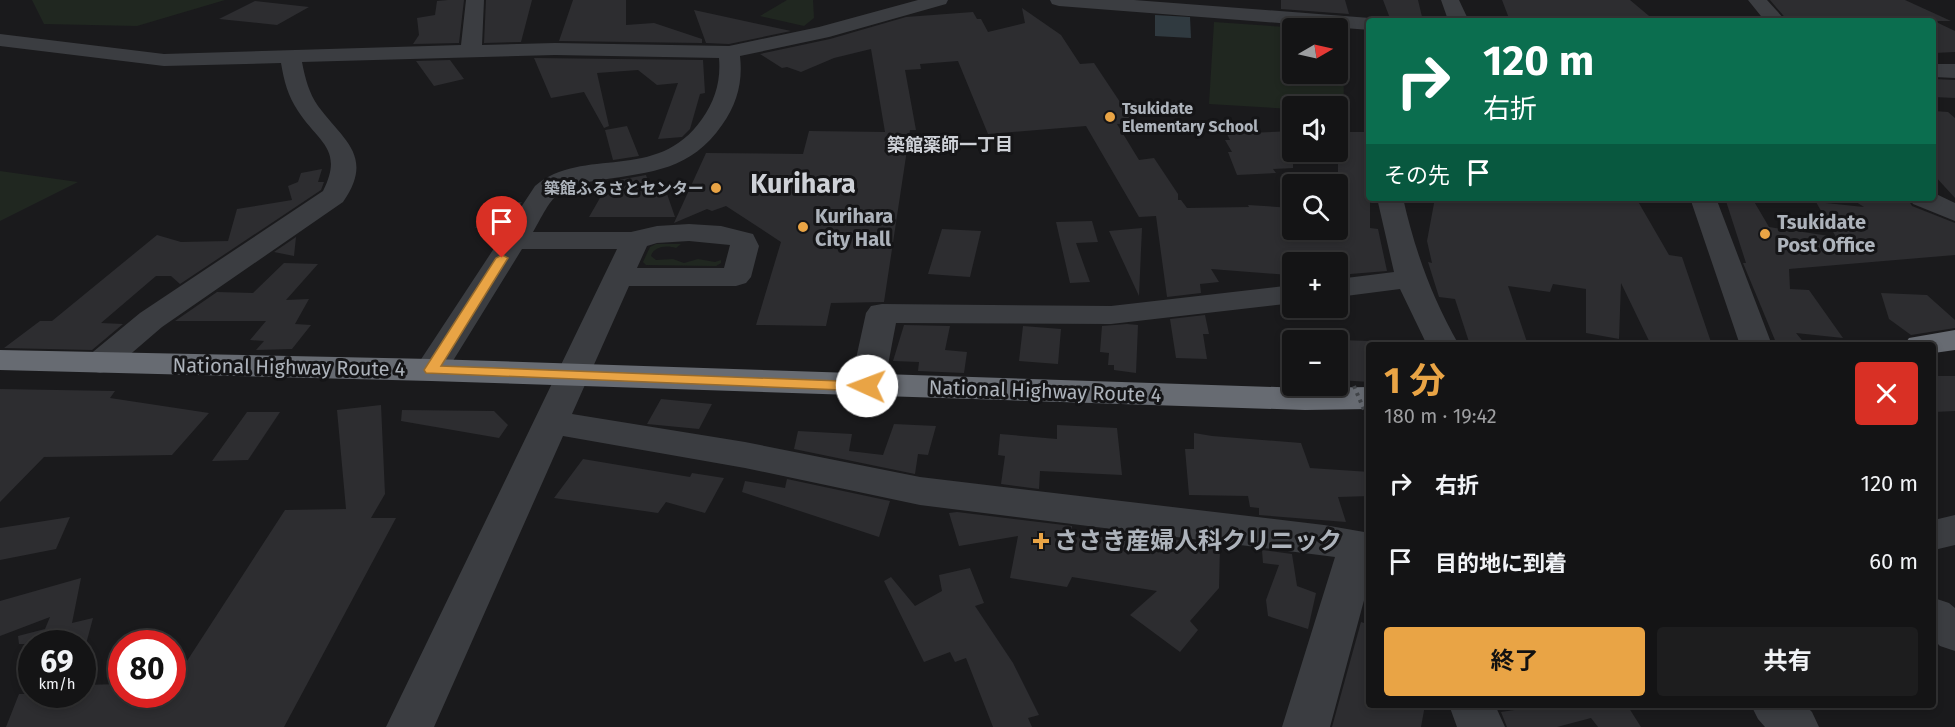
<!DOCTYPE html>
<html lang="ja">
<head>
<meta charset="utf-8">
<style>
  body { margin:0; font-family:"Fira Sans","Noto Sans JP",sans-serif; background:#1d1d1e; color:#f1f3f6; height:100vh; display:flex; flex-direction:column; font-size:22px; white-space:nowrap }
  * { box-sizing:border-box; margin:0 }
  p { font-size:20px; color:#9d9ea0 }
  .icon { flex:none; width:33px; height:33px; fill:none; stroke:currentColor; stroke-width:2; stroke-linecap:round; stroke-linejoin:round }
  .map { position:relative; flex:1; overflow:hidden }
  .side { position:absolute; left:1366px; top:342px; width:570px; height:366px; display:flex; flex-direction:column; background:#141415; border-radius:6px; box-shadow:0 3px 9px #0003,0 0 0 2px #333334 }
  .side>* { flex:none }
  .guide { position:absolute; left:1366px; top:18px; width:570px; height:183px; border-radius:6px; box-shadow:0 3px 9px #0003,0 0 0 2px #333334; background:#0b6e4f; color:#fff; overflow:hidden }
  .needle { width:39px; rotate:81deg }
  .fabs { position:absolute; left:1282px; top:18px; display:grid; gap:12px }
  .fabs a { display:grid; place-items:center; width:66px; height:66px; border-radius:6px; background:#141415; box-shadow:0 3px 9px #0003,0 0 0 2px #333334; font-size:30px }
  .speed { position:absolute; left:18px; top:630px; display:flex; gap:12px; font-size:30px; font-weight:700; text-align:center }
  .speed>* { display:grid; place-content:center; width:78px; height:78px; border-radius:50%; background:#141415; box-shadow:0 3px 9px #0003,0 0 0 2px #333334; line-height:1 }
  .speed small { font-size:15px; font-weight:400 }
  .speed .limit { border:9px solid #d22; background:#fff; color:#111 }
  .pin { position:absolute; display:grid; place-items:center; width:51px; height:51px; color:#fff; margin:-62px -26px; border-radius:50% 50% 50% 0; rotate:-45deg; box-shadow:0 0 6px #0007 }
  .pin .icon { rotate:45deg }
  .me { position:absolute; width:66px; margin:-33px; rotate:272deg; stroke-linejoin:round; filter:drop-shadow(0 0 4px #0008) }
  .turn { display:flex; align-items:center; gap:21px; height:126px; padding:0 18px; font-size:27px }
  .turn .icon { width:78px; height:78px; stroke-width:2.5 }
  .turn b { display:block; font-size:42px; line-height:51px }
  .then { display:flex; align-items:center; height:57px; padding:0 18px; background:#0003; gap:12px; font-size:22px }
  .round { display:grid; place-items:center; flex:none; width:63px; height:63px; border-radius:6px; background:#1d1d1e }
  .overview { display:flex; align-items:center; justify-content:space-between; height:102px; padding:0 18px }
  h1 { font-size:36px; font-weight:700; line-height:45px; color:#e9a445 }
  .action { display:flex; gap:12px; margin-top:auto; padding:12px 18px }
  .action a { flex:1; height:69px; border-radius:6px; background:#e9a445; color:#111; font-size:24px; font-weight:700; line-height:69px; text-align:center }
  .action a+a { background:#1d1d1e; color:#f1f3f6 }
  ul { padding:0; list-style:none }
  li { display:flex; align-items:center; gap:18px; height:78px; padding:0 18px }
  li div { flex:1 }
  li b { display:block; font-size:22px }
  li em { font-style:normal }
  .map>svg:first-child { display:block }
  .green { fill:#202720 }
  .water { fill:#303a40 }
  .building { fill:#2d2d30 }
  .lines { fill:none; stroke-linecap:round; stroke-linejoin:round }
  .minor { fill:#3b3d41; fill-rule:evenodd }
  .highway { fill:#676b72; fill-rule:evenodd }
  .path-bridge { stroke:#414448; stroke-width:4; stroke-dasharray:3 4.5; stroke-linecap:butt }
  .route { fill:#e9a445; stroke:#976b2d; stroke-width:1.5 }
  .poi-dot { fill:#e9a445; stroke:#151517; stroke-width:2 }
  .labels { text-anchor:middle; stroke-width:6; stroke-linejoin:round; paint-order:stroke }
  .far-poi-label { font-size:16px; font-weight:bold; fill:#adb3bb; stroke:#151517; text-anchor:start }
  .far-neighbourhood-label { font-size:18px; font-weight:bold; fill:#ced1d7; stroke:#151517 }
  .poi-label { font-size:20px; font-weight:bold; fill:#adb3bb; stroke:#151517; text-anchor:start }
  .street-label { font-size:20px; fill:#adb3bb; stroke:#151517 }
  .near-poi-label { font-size:24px; font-weight:bold; fill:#adb3bb; stroke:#151517; text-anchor:start }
  .far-town-label { font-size:27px; font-weight:bold; fill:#ced1d7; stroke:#151517 }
</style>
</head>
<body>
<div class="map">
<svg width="1955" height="727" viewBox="0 0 1955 727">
  <rect width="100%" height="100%" fill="#1a1a1c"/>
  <!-- green -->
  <path class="green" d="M32 0H225L137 26 44 24Z
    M787 0H813L814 18 804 26 760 16Z
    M1214 22 1300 28H1293V74H1338V32L1343 35 1344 113 1338 112V106H1293V109L1209 104Z
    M0 171 78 182 0 221Z
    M656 244H681L676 248C667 245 654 246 651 256L656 260 673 259 684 263 698 259 715 262 721 260V263L716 266 646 265 643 262 650 247Z"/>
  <!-- water -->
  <path class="water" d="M1155 15 1190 17 1191 38 1155 36Z"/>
  <!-- building -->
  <path class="building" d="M448 0H464L459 43 413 44 419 35 417 18 435 15 437 1Z
    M486 0H532L521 42 484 43Z
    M573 0H626V25L654 23 702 39V43L559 41Z
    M1281 0H1345L1349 14 1281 9Z
    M1383 0H1418L1423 21H1391Z
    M1502 0H1630L1655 21H1510Z
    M1770 0H1905L1951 21H1788Z
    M255 1 309 7 277 25 219 19Z
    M1022 8 1061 35 1080 64 1094 63 1134 123 1117 124 1139 160 1154 158 1178 194V200H1181L1187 208 1249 207 1248 205 1293 208V230H1338V136L1341 132H1370V228L1378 229 1387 271 1338 275V262H1287L1289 275 1211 269 1219 282 1200 284 1201 293 1167 297 1156 216 1139 217 1086 126 988 134 958 61 920 64 921 69 905 70 916 130H910L884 302 831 303 826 326 756 325 781 242 726 206 712 211 707 209 674 223 706 153 803 154 809 131 885 132 871 49 834 58 801 72 787 67 782 68 760 54 830 39 906 17 973 12 977 19H981L988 32 1025 23Z
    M694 10 791 31 729 44 706 43Z
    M1934 21 1955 31V52L1934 53Z
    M534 58 703 60 705 93 700 94 690 129 682 137 658 139 678 83 657 85 638 70 597 73 609 126 604 128 584 92 551 98Z
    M450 60 464 79 434 86 416 61Z
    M1934 79 1955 80V98L1934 97Z
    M1934 111 1948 112 1955 118V198L1934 175Z
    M627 126 639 156 613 160 605 130Z
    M1293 131V168L1273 169 1276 173 1237 175 1228 152H1232L1225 140H1230L1227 134Z
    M322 169 318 182H324L321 190 180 284 171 276H156L101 323 123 324 92 350 4 348 40 321H52L157 235 181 242 228 241 237 209 292 200 288 186 298 182 301 173Z
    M646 175 650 187 649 191H666L675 217H589L604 191H621L618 180Z
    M1435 198H1636L1669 255 1682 257 1712 345H1651L1621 283 1619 339 1586 333V289L1553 284 1550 292 1508 286 1528 345H1470L1455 299 1439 297 1428 262 1432 263 1427 241Z
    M1725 198H1752L1769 227 1836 237 1816 202 1864 207 1850 198H1907L1912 206 1955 223V255L1789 269 1790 289 1809 290 1843 338 1796 333 1806 345H1777L1743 263H1746Z
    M494 202H522L505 228H475Z
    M1092 221 1098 242 1076 243 1090 282 1070 283 1056 222Z
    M1142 228 1139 296 1109 231Z
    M942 229 981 231 970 277 928 274Z
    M296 237 294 256 274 252Z
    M284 263 318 264 286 300 309 299 295 324 311 325 292 349 256 350 264 341 250 340 266 321H175L217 292 253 293Z
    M1881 293 1927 295 1955 320V328L1911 335 1889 319Z
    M1205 315 1209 334H1203L1207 359 1176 358 1170 319Z
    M1127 324 1138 325 1136 373 1114 370V365H1108L1109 353 1100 352 1102 326Z
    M904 325 950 326 945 350 967 352 964 373 918 371 919 362 893 361Z
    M1023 326 1061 329 1058 364 1019 361Z
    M1338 340 1370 341V382L1338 380Z
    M1934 376H1955V411L1934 412Z
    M0 389 115 391 110 398 209 413 172 455 44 457 0 502Z
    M661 399 712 404 699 429 647 424Z
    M381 405 385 494 371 518H396L284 727H6L19 694H82V685L122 684V694H172V684L285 510 346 509 337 410Z
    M402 410 494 411 508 425 499 438 401 421Z
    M247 412H280L248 460 212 461Z
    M894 424 936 426 928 455 918 454 915 474 794 449 798 431 852 434 849 451 883 455Z
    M1057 425 1117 428 1122 475 1040 471 1039 489 1001 484 1005 456 998 455 1000 434 1057 439Z
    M1194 433 1212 436 1301 443 1310 468 1370 472V496L1338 497 1346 522 1259 515V508L1250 507 1248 496 1189 495 1185 449H1194Z
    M583 459 690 477 692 473 724 478 705 513 666 502 658 513 554 498Z
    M787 479 890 501 879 537 742 492 745 481 785 488Z
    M957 512 1072 526V533L1121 539 1122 533 1220 545 1219 588 1190 621 1198 630 1180 652 1130 615 1157 591 1072 577 1067 587 1010 578 1018 536 959 546 949 513Z
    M70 517 56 549 0 560V528Z
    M1262 550 1292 554 1297 586 1316 593 1308 629 1268 616 1266 600 1279 565 1263 563Z
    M970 568 984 603 975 606 1013 663 1039 715 1028 718 1032 727H993L966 658 955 662 950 652 924 662 884 581 891 577 915 606 942 591 939 575Z
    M81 578 72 623 93 618 86 644H19L18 636 45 629 50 617 0 636V601Z
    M1361 622 1370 625V705H1425L1421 727H1332Z
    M1534 705H1627L1641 727H1598L1591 718 1557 727H1507L1501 712 1535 707Z"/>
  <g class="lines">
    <!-- minor -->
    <path class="minor" d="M466 0H484L482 45 555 43 729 46 819 27 918 0H948L946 4 829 37 740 56C743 82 737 104 722 125 691 170 652 172 601 180 588 182 574 183 562 191 549 199 541 219 533 232H631L657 226 689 224 721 226 753 234 759 246 751 277 746 283 736 286H629L572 414 745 442 920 477 1324 525 1370 533V578L1330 727H1282L1335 557 920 505 745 468 563 436 434 727H386L617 249H522L443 377 431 381 419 377 414 370 535 186C583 145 657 184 702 119 715 101 721 81 719 58L555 55 302 62C305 78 309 93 318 106 343 140 375 156 343 202L162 327 112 370 100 373 88 370 84 363 88 356 140 313 323 191C344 149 319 143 298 111 288 96 284 81 281 63L164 66 0 46V34L164 54 461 45ZM689 241 730 245 724 268H637L647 246 657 243Z
      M1050 0H1134L1370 18 1378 21H1370V30L1059 6 1052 4Z
      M1441 0H1459L1467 17 1465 21H1445L1447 17Z
      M1748 0H1767L1786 21H1765Z
      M1934 64H1955V78L1934 77Z
      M1934 193 1955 203V221L1913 204 1909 198H1934Z
      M1377 198H1403C1415 251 1432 298 1459 345H1427L1400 289 1338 297V279L1394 272Z
      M1690 198H1716L1772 345H1740Z
      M1293 285V303L1111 324 896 323 884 386 879 394 867 397 855 394 850 386 866 313 871 306 882 304 1111 306Z
      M1955 515V545L1934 550V520Z
      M1934 598 1949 603 1955 608V651L1940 646 1934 640Z
      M1449 705H1495L1505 727H1457Z
      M1751 705H1805L1812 712 1819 727H1765L1758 719Z"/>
    <!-- highway -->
    <path class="highway" d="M1955 330V350L1934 353V345H1904L1909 338Z
      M0 350 431 359 1305 388 1370 387V409L1305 410 431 381 0 370Z"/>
    <!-- path-bridge -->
    <path class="path-bridge" d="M1354 386 1367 417"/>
  </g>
  <!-- route -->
  <path class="route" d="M502 255 508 258 441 366 867 382 874 386 867 391 426 373 424 370 496 258Z"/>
  <!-- markers -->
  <g class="poi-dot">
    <circle cx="1110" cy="117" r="6"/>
    <circle cx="716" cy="188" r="6"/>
    <circle cx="803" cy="227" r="6"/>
    <circle cx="1765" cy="234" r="6"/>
    <path d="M1038 532h6v6h6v6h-6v6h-6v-6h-6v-6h6z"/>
  </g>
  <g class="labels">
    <!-- far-poi labels -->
    <g class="far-poi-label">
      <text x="1122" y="114">Tsukidate<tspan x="1122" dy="18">Elementary School</tspan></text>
      <text x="704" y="194" text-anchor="end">築館ふるさとセンター</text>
    </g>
    <!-- far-neighbourhood labels -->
    <g class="far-neighbourhood-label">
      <text x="950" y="151">築館薬師一丁目</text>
    </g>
    <!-- poi labels -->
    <g class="poi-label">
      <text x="815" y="223">Kurihara<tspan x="815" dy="23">City Hall</tspan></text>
      <text x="1777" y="229">Tsukidate<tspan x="1777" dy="23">Post Office</tspan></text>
    </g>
    <!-- street labels -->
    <g class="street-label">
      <text transform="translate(289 367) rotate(1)" y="7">National Highway Route 4</text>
      <text transform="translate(1045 391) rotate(2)" y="7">National Highway Route 4</text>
    </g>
    <!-- near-poi labels -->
    <g class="near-poi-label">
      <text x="1054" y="549">ささき産婦人科クリニック</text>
    </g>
    <!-- far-town labels -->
    <g class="far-town-label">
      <text x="803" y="193">Kurihara</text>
    </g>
  </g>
</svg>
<div class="fabs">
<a><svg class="needle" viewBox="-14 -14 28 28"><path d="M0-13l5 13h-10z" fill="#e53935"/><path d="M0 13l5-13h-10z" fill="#9d9ea0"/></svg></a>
<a><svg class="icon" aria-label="sound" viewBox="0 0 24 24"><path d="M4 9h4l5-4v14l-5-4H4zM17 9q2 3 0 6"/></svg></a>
<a><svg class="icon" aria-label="search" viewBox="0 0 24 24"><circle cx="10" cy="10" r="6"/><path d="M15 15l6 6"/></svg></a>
<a>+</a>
<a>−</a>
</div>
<div class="speed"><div>69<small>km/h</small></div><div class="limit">80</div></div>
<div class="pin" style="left:502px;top:258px;background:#d93025"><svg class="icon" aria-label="arrive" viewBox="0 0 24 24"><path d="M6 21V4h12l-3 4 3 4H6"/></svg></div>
<svg class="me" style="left:867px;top:386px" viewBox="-20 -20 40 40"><circle r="19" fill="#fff"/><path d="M0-13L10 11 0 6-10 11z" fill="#e9a445"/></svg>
<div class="guide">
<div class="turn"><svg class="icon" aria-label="right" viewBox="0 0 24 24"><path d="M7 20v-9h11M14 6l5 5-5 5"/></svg><div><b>120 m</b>右折</div></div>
<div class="then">その先<svg class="icon" aria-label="arrive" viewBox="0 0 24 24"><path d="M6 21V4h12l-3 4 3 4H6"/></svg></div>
</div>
<section class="side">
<div class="overview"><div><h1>1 分</h1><p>180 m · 19:42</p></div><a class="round" style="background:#d93025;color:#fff"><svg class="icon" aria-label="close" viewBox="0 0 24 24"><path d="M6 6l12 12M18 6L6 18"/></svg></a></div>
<ul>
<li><svg class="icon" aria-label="right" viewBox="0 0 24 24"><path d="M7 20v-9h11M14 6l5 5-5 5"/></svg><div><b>右折</b></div><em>120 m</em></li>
<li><svg class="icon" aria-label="arrive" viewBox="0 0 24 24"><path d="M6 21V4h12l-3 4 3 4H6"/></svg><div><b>目的地に到着</b></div><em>60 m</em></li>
</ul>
<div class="action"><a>終了</a><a>共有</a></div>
</section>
</div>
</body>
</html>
